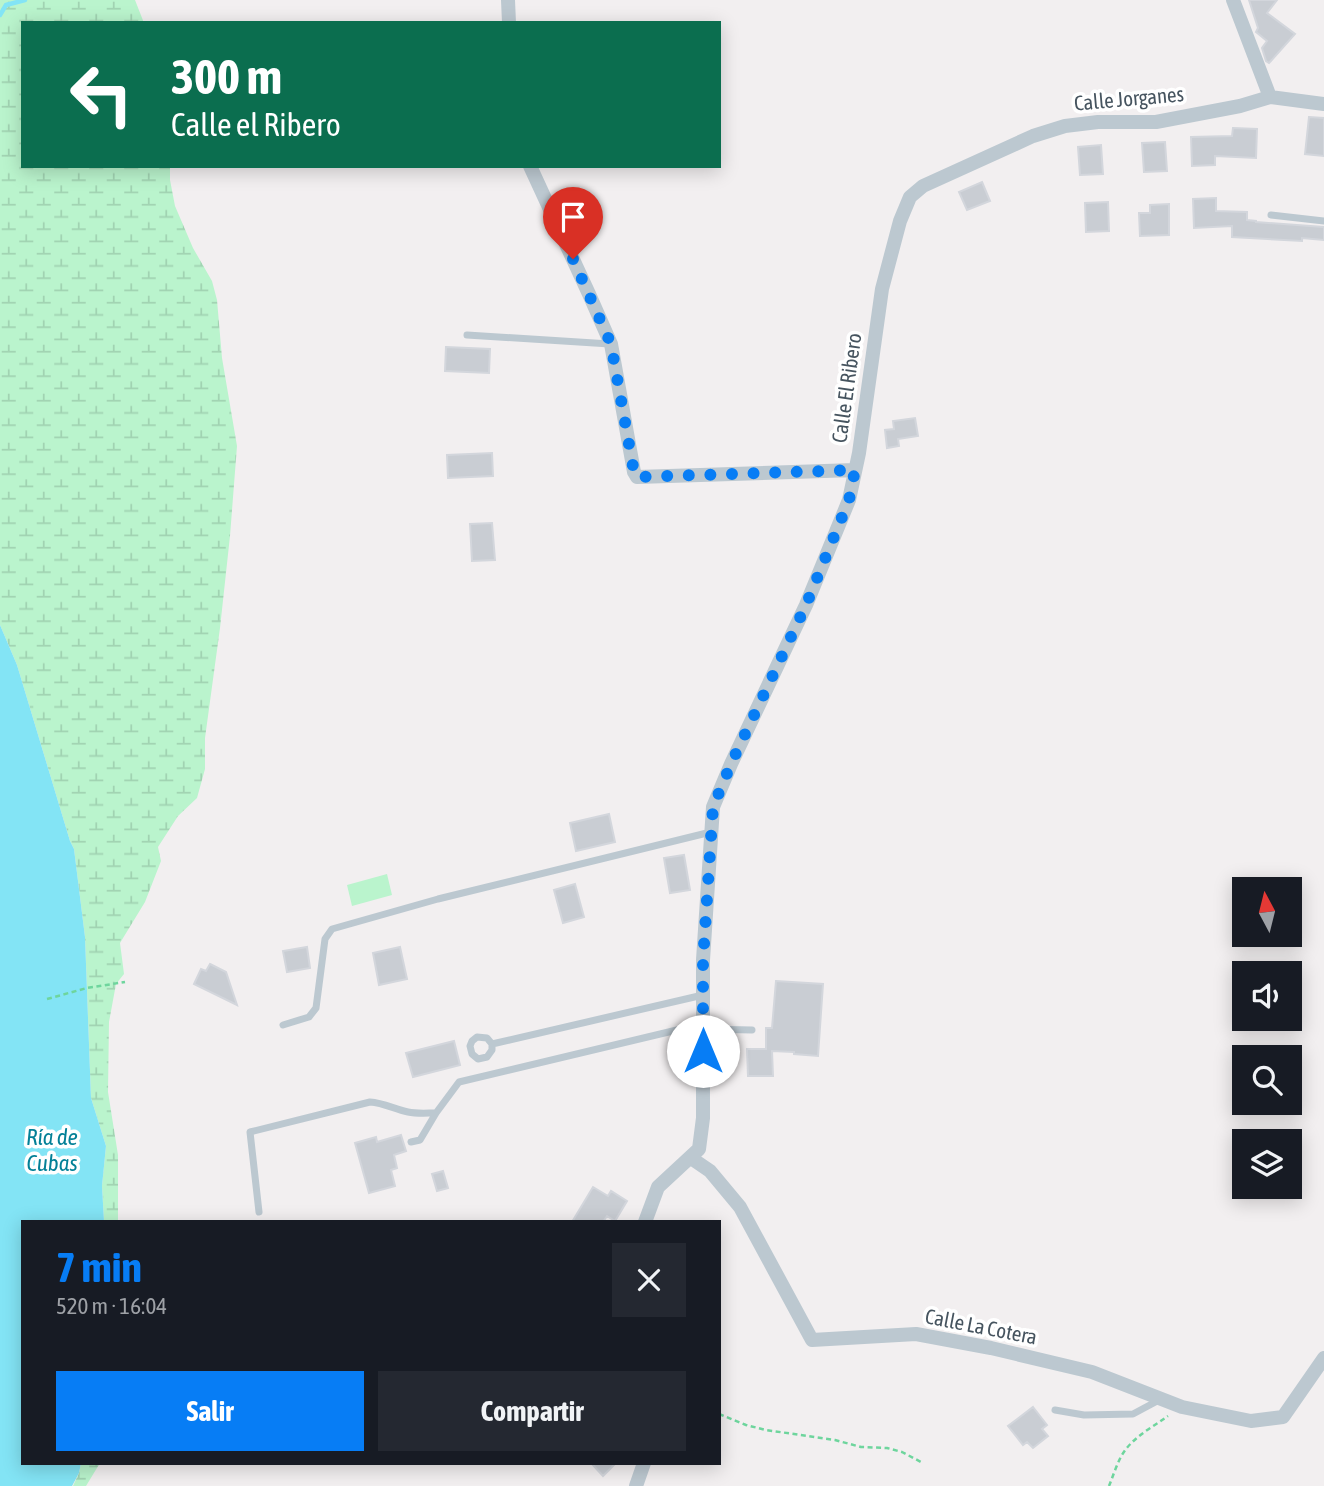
<!DOCTYPE html>
<html lang="es">
<head>
<meta charset="utf-8">
<style>
  body { margin:0; font-family:"Asap Condensed",sans-serif; background:#242831; color:#f1f3f6; height:100vh; display:flex; flex-direction:column; font-size:26px; white-space:nowrap }
  * { box-sizing:border-box; margin:0 }
  p { font-size:23px; color:#9ea1a6 }
  .icon { flex:none; width:38px; height:38px; fill:none; stroke:currentColor; stroke-width:2; stroke-linecap:round; stroke-linejoin:round }
  .map { position:relative; flex:1; overflow:hidden }
  .side { position:absolute; left:21px; top:1220px; width:700px; height:245px; display:flex; flex-direction:column; background:#171b24; border-radius:0px; box-shadow:0 4px 18px #0003 }
  .side>* { flex:none }
  .banner { position:absolute; left:21px; top:21px; width:700px; height:147px; border-radius:0px; box-shadow:0 4px 18px #0003; background:#0b6e4f; color:#fff; overflow:hidden }
  .needle { width:46px; rotate:353deg }
  .fabs { position:absolute; left:1232px; top:877px; display:grid; gap:14px }
  .fabs a { display:grid; place-items:center; width:70px; height:70px; border-radius:0px; background:#171b24; box-shadow:0 4px 18px #0003; font-size:35px }
  .pin { position:absolute; display:grid; place-items:center; width:60px; height:60px; color:#fff; margin:-72px -30px; border-radius:50% 50% 50% 0; rotate:-45deg; box-shadow:0 0 7px #0007 }
  .pin .icon { rotate:45deg }
  .me { position:absolute; width:77px; margin:-38px; rotate:0deg; stroke-linejoin:round; filter:drop-shadow(0 0 5px #0008) }
  .turn { display:flex; align-items:center; gap:24px; height:147px; padding:0 35px; font-size:32px }
  .turn .icon { width:91px; height:91px; stroke-width:2.5 }
  .turn b { display:block; font-size:49px; line-height:60px }
  .round { display:grid; place-items:center; flex:none; width:74px; height:74px; border-radius:0px; background:#242831 }
  .overview { display:flex; align-items:center; justify-content:space-between; height:119px; padding:0 35px }
  h1 { font-size:42px; font-weight:700; line-height:52px; color:#077df5 }
  .button { display:flex; gap:14px; margin-top:auto; padding:14px 35px }
  .button a { flex:1; height:80px; border-radius:0px; background:#077df5; color:#fff; font-size:28px; font-weight:700; line-height:80px; text-align:center }
  .button a+a { background:#242831; color:#f1f3f6 }
  .map>svg:first-child { display:block }
  .green { fill:#baf4cd }
  .wetland { fill:url(#wetland-marsh) }
  .water { fill:#83e4f5 }
  .lines { fill:none; stroke-linecap:round; stroke-linejoin:round }
  .stream { stroke:#83e4f5; stroke-width:4.5 }
  .building { fill:#c9cdd3; stroke:#d3d6dc; stroke-width:2 }
  .path { stroke:#6ed59d; stroke-width:2.5; stroke-dasharray:5 3.5; stroke-linecap:butt }
  .lane { stroke:#bcc8d0; stroke-width:7 }
  .street { stroke:#bcc8d0; stroke-width:14 }
  .route { stroke:#077df5; stroke-width:12; stroke-dasharray:0 21.6 }
  .labels { text-anchor:middle; stroke-width:7; stroke-linejoin:round; paint-order:stroke }
  .street-label { font-size:21px; fill:#46545f; stroke:#fff }
  .water-label { font-size:23px; font-style:italic; fill:#038097; stroke:#fff }
</style>
</head>
<body>
<div class="map">
<svg width="1324" height="1486" viewBox="0 0 1324 1486">
  <defs>
    <pattern id="wetland-marsh" width="20" height="14" patternUnits="userSpaceOnUse" patternTransform="scale(1.75)"><rect width="20" height="14" fill="#baf4cd"/><path d="M1 5h8M5 5V1M11 12h8M15 12V8" fill="none" stroke="#a1d3b2"/></pattern>
  </defs>
  <rect width="100%" height="100%" fill="#f2eff0"/>
  <!-- green -->
  <path class="green" d="M387 874 392 895 352 906 347 885Z"/>
  <!-- wetland -->
  <path class="wetland" d="M0 0H135L144 23H23V166H170V180L175 206 193 248 212 281 217 300 222 358 237 446 230 536 220 628 205 738V769L197 798 178 816 158 847 161 861 145 902 120 943 124 974 116 984 109 1022 108 1092 118 1155V1221H104L102 1186 106 1146 91 1098 85 937 74 849 70 841 17 665 0 625Z
    M81 1463H100L86 1486H73L79 1473Z"/>
  <!-- water -->
  <path class="water" d="M0 625 17 665 70 841 74 849 85 937 91 1098 106 1146 102 1186 104 1221 23 1222V1463H81L79 1473 72 1486H0Z"/>
  <g class="lines">
    <!-- stream -->
    <path class="stream" d="M0 15 6 5 25 0"/>
  </g>
  <!-- building -->
  <path class="building" d="M1249 0H1277L1267 13 1295 34 1269 63 1266 61 1262 48 1267 41 1256 32 1258 28Z
    M1309 117 1324 118V156L1305 154Z
    M1233 128 1257 129 1256 158 1215 156V165L1192 166 1191 137 1232 136Z
    M1165 142 1167 171 1144 172 1142 143Z
    M1101 145 1103 174 1080 175 1078 147Z
    M982 182 990 201 967 210 959 192Z
    M1216 198V211L1247 212V220L1256 221V222L1324 227V240L1302 238V241L1232 237V226L1194 228 1193 199Z
    M1108 202 1109 231 1086 232 1085 203Z
    M1169 204V235L1140 236 1139 213H1150V205Z
    M446 347 490 349 489 373 445 371Z
    M915 418 918 436 898 439 899 446 887 448 885 430 894 429 893 421Z
    M492 453 493 476 448 478 447 455Z
    M492 523 495 560 472 561 470 524Z
    M609 814 615 842 576 851 570 823Z
    M684 855 690 890 670 893 664 858Z
    M575 884 584 917 563 923 554 890Z
    M307 947 310 968 287 972 283 951Z
    M400 947 407 979 379 985 373 953Z
    M210 964 226 972 237 1005 194 984 201 969 206 971Z
    M776 981 823 984 818 1056 794 1054V1052L772 1051 773 1076H748L747 1049H766V1028H772Z
    M454 1041 460 1065 413 1077 406 1053Z
    M401 1135 406 1151 394 1155 397 1168 391 1170 395 1186 369 1193 355 1143 376 1137 377 1142Z
    M443 1171 448 1188 437 1191 432 1174Z
    M593 1187 608 1196 611 1191 627 1201 615 1221 607 1216 603 1222H572Z
    M1033 1407 1047 1425 1042 1429 1048 1436 1033 1448 1027 1442 1023 1445 1008 1426Z
    M591 1463H616L603 1476Z"/>
  <g class="lines">
    <!-- path -->
    <path class="path" d="M47 999 87 988 125 982
      M719 1414 746 1425 766 1430 835 1440 861 1447 887 1448 902 1452 921 1462
      M1109 1486C1114 1474 1118 1459 1126 1449 1137 1435 1154 1426 1168 1416"/>
    <!-- lane -->
    <path class="lane" d="M1271 215 1324 221
      M467 335 610 344
      M283 1025 309 1017 316 1008 325 939 332 929 438 899 711 832
      M704 1029 752 1030
      M492 1044V1050L487 1057 478 1059 472 1054 470 1046 472 1041 477 1037 487 1038 492 1044 703 995
      M436 1113 459 1082 702 1024
      M259 1212 250 1132 370 1102C384 1103 394 1109 408 1112 417 1114 427 1113 436 1113L420 1140 411 1142
      M1055 1410 1084 1415 1133 1414 1161 1399"/>
    <!-- street -->
    <path class="street" d="M508 0 509 23
      M1233 0 1270 97
      M530 166 589 294 611 344 634 472 637 477 855 470
      M691 1158 710 1171 740 1207 812 1340 916 1334 991 1348 1092 1372 1182 1407 1251 1421 1283 1417 1324 1358
      M645 1222 658 1187 699 1149 703 1118V960L713 807 731 764 806 605 849 500 859 453 882 289 900 221 910 197 923 186 1033 136 1065 126 1098 122H1156L1240 106 1270 97 1324 104
      M636 1486 644 1463"/>
  </g>
  <g class="lines">
    <!-- route -->
    <path class="route" d="M573 259 611 344 634 472 637 477 855 470 849 500 806 605 731 764 713 807 703 960V1051"/>
  </g>
  <g class="labels">
    <!-- street labels -->
    <g class="street-label">
      <text transform="translate(1129 99) rotate(-5)" y="7">Calle Jorganes</text>
      <text transform="translate(847 388) rotate(-82)" y="7">Calle El Ribero</text>
      <text transform="translate(981 1327) rotate(11)" y="7">Calle La Cotera</text>
    </g>
    <!-- water labels -->
    <g class="water-label">
      <text x="52" y="1145">Ría de<tspan x="52" dy="26">Cubas</tspan></text>
    </g>
  </g>
</svg>
<div class="fabs">
<a><svg class="needle" viewBox="-14 -14 28 28"><path d="M0-13l5 13h-10z" fill="#e53935"/><path d="M0 13l5-13h-10z" fill="#9ea1a6"/></svg></a>
<a><svg class="icon" aria-label="sound" viewBox="0 0 24 24"><path d="M4 9h4l5-4v14l-5-4H4zM17 9q2 3 0 6"/></svg></a>
<a><svg class="icon" aria-label="search" viewBox="0 0 24 24"><circle cx="10" cy="10" r="6"/><path d="M15 15l6 6"/></svg></a>
<a><svg class="icon" aria-label="layers" viewBox="0 0 24 24"><path d="M12 4l9 5-9 5-9-5zM3 14l9 5 9-5"/></svg></a>
</div>
<div class="pin" style="left:573px;top:259px;background:#d93025"><svg class="icon" aria-label="arrive" viewBox="0 0 24 24"><path d="M6 21V4h12l-3 4 3 4H6"/></svg></div>
<svg class="me" style="left:703px;top:1051px" viewBox="-20 -20 40 40"><circle r="19" fill="#fff"/><path d="M0-13L10 11 0 6-10 11z" fill="#077df5"/></svg>
<div class="banner">
<div class="turn"><svg class="icon" aria-label="left" viewBox="0 0 24 24"><path d="M17 20v-9H6M10 6l-5 5 5 5"/></svg><div><b>300 m</b>Calle el Ribero</div></div>
</div>
<section class="side">
<div class="overview"><div><h1>7 min</h1><p>520 m · 16:04</p></div><a class="round"><svg class="icon" aria-label="close" viewBox="0 0 24 24"><path d="M6 6l12 12M18 6L6 18"/></svg></a></div>
<div class="button"><a>Salir</a><a>Compartir</a></div>
</section>
</div>
</body>
</html>
